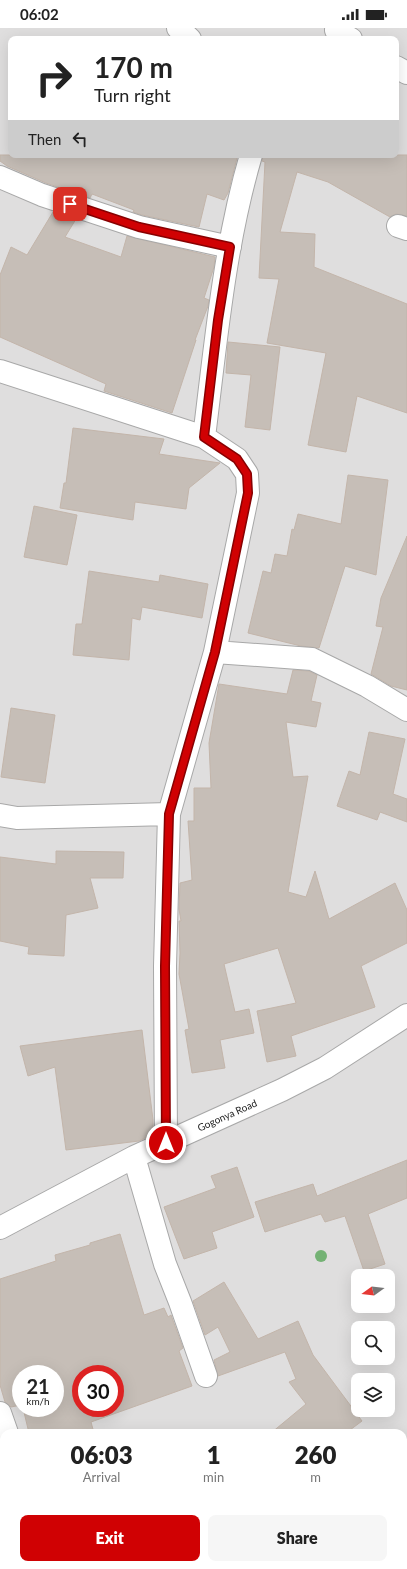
<!DOCTYPE html>
<html lang="en">
<head>
<meta charset="utf-8">
<style>
  body { margin:0; font-family:Lato,sans-serif; background:#f6f6f6; color:#222; height:100vh; display:flex; flex-direction:column; font-size:15px; white-space:nowrap }
  * { box-sizing:border-box; margin:0 }
  p { font-size:13px; color:#767676 }
  .icon { flex:none; width:22px; height:22px; fill:none; stroke:currentColor; stroke-width:2; stroke-linecap:round; stroke-linejoin:round }
  .map { position:relative; flex:1; overflow:hidden }
  .panel { position:absolute; left:0px; top:1401px; width:407px; height:140px; display:flex; flex-direction:column; background:#fff; border-radius:12px 12px 0 0; box-shadow:0 4px 16px #0002 }
  .panel>* { flex:none }
  .guide { position:absolute; left:8px; top:8px; width:391px; height:122px; border-radius:8px; box-shadow:0 4px 16px #0002; background:#fff; color:#222; overflow:hidden }
  .needle { width:26px; rotate:255deg }
  .controls { position:absolute; left:351px; top:1241px; display:grid; gap:8px }
  .controls a { display:grid; place-items:center; width:44px; height:44px; border-radius:8px; background:#fff; box-shadow:0 4px 16px #0002; font-size:20px }
  .speed { position:absolute; left:12px; top:1337px; display:flex; gap:8px; font-size:20px; font-weight:700; text-align:center }
  .speed>* { display:grid; place-content:center; width:52px; height:52px; border-radius:50%; background:#fff; box-shadow:0 4px 16px #0002; line-height:1 }
  .speed small { font-size:10px; font-weight:400 }
  .speed .limit { border:6px solid #d22; background:#fff; color:#111 }
  .pin { position:absolute; display:grid; place-items:center; width:34px; height:34px; color:#fff; margin:-17px; border-radius:8px; box-shadow:0 2px 6px #0006 }
  .me { position:absolute; width:44px; margin:-22px; rotate:0deg; stroke-linejoin:round; filter:drop-shadow(0 0 3px #0008) }
  .turn { display:flex; align-items:center; gap:14px; height:84px; padding:0 20px; font-size:18px }
  .turn .icon { width:52px; height:52px; stroke-width:2.5 }
  .turn b { display:block; font-size:28px; line-height:34px }
  .then { display:flex; align-items:center; height:38px; padding:0 20px; background:#0003; gap:8px; font-size:15px }
  .eta { display:flex; justify-content:space-evenly; align-items:center; height:68px; text-align:center }
  .eta b { font-size:24px; font-weight:800; line-height:28px }
  .primary-button { display:flex; gap:8px; margin-top:auto; padding:8px 20px }
  .primary-button a { flex:1; height:46px; border-radius:8px; background:#d00103; color:#fff; font-size:16px; font-weight:800; line-height:46px; text-align:center }
  .primary-button a+a { background:#f6f6f6; color:#222 }
  .status { display:flex; justify-content:space-between; align-items:center; height:28px; padding:0 20px; background:#fff; direction:ltr }
  .status svg { height:11px; fill:currentColor }
  .map>svg:first-child { display:block }
  .residential { fill:#dfdede; fill-rule:evenodd }
  .building { fill:#c6beb7; stroke:#c3b5aa; fill-rule:evenodd }
  .lines { fill:none; stroke-linecap:round; stroke-linejoin:round }
  .minor-casing { stroke:#a8a8a8; stroke-width:24 }
  .minor { stroke:#fff; stroke-width:22 }
  .tree { fill:#74b274 }
  .route-casing { stroke:#870102; stroke-width:10 }
  .route { stroke:#d00103; stroke-width:7 }
  .labels { text-anchor:middle; stroke-width:3; stroke-linejoin:round; paint-order:stroke }
  .street-label { font-size:10px; fill:#212121; stroke:#fff }
</style>
</head>
<body>
<div class="status"><b>06:02</b><svg viewBox="0 0 49 12"><path d="M0 12V9h3v3zM5 12V6h3v6zM10 12V3h3v9zM15 12V0h3v12zM26 1h20v11H26zM47 4h2v5h-2z"/></svg></div>
<div class="map">
<svg width="407" height="1541" viewBox="0 0 407 1541">
  <rect width="100%" height="100%" fill="#f1eee8"/>
  <!-- residential -->
  <path class="residential" d="M0 0H407V1541H0ZM11 11H396V127H11ZM358 1248H388V1278H358ZM358 1300H388V1330H358ZM21 1346H55V1380H21ZM81 1346H115V1380H81ZM358 1352H388V1382H358ZM4 1405H403V1537H4Z"/>
  <!-- building -->
  <path class="building" d="M0 127H231L237 130 228 165 224 172 207 166 199 199 142 187 133 184 134 182 92 166 90 170 46 155 7 138 0 133Z
    M263 127H407V188L396 186 390 189 328 154 297 144 280 204 315 206 314 239 407 276V385L357 368 346 424 308 417 326 325 267 315 279 251 259 250 265 134 262 133Z
    M53 184 76 191 65 209 121 229 127 208 215 229 214 239 204 270 209 272 208 278 195 312H196L172 385 104 363 106 356 0 309V247L11 219 27 227Z
    M228 314 280 319 270 402 245 399 251 347 226 345Z
    M73 400 164 411 159 426 220 435 189 460 186 481 135 474 133 492 60 480 64 455H66Z
    M348 447 388 452 376 547 345 538 319 620 301 618 248 605 263 543 271 545 275 526 287 528 292 501 294 502 298 486 341 496Z
    M34 478 77 487 67 537 24 529Z
    M407 508V662L391 658 371 646 383 599 376 598 381 570Z
    M89 543 159 554 160 547 208 556 202 590 142 579 140 592 132 590 129 632 73 627 76 596H82Z
    M293 642 309 643 317 647 311 673 321 675 316 699 286 694 293 749 308 748 288 864 306 869 315 843 329 891 395 855 407 882V915L361 938 375 979 291 1008 296 1028 267 1034 257 983 296 975 278 920 224 936 235 984 249 981 254 1005 220 1012 225 1040 192 1045 185 1002 189 1001 179 946 180 925 179 893H181L179 881 180 855 192 852 188 793H194V760H211L209 715 219 656 287 666Z
    M11 680 55 687 45 755 1 749Z
    M369 704 405 711 393 766 407 771V794L380 784 377 792 337 778 349 743 360 747Z
    M56 823 124 824 123 850H90L98 880 66 887 64 928 28 926 29 919 0 913V829L56 836Z
    M142 1002 153 1092V1106L139 1113 66 1122 55 1039 28 1048 20 1018Z
    M407 1132V1170L368 1186 385 1236 364 1243 345 1188 325 1194 321 1186 265 1204 255 1174 313 1156 317 1168Z
    M237 1139 254 1189 212 1204 217 1220 184 1231 164 1179 216 1160 211 1148Z
    M120 1206 144 1287 164 1280 168 1289 171 1287 183 1320 179 1323 192 1358 91 1394 94 1405H29L23 1380H55V1346H21V1377L11 1379 5 1374 0 1357V1251L56 1233 55 1227 90 1217V1215ZM81 1346H115V1380H81Z
    M224 1254 258 1311 298 1293 313 1327 362 1393 346 1405H271L306 1376 289 1354 296 1351 285 1324 218 1348 214 1332 230 1324 218 1299 205 1307 193 1273Z"/>
  <g class="lines">
    <defs>
      <path id="minor" d="M178 0 190 11
        M336 2 351 11
        M396 39 407 45
        M0 149 42 167 139 199 230 219
        M398 198 407 201
        M0 343 204 409
        M215 624 312 631 367 658 407 682
        M0 787 17 790 169 786
        M166 1115 165 938 169 786 215 624 248 465 247 446 237 431 204 409C216 314 224 219 251 127
        M134 1129 165 1236 180 1274 206 1348
        M0 1200 134 1129 282 1062 325 1040 407 987
        M0 1385 7 1405
        M69 1537 71 1541"/>
    </defs>
    <!-- minor casing -->
    <use href="#minor" class="minor-casing"/>
    <!-- minor -->
    <use href="#minor" class="minor"/>
  </g>
  <!-- trees -->
  <circle class="tree" cx="321" cy="1228" r="6"/>
  <g class="lines">
    <defs>
      <path id="route" d="M70 176 139 199 230 219 218 292 204 409 237 431 247 446 248 465 215 624 169 786 165 938 166 1115"/>
    </defs>
    <!-- route casing -->
    <use href="#route" class="route-casing"/>
    <!-- route -->
    <use href="#route" class="route"/>
  </g>
  <g class="labels">
    <!-- street labels -->
    <g class="street-label">
      <text transform="translate(227 1087) rotate(-24)" y="4">Gogonya Road</text>
    </g>
  </g>
</svg>
<div class="controls">
<a><svg class="needle" viewBox="-14 -14 28 28"><path d="M0-13l5 13h-10z" fill="#e53935"/><path d="M0 13l5-13h-10z" fill="#767676"/></svg></a>
<a><svg class="icon" aria-label="search" viewBox="0 0 24 24"><circle cx="10" cy="10" r="6"/><path d="M15 15l6 6"/></svg></a>
<a><svg class="icon" aria-label="layers" viewBox="0 0 24 24"><path d="M12 4l9 5-9 5-9-5zM3 14l9 5 9-5"/></svg></a>
</div>
<div class="speed"><div>21<small>km/h</small></div><div class="limit">30</div></div>
<div class="pin" style="left:70px;top:176px;background:#d93025"><svg class="icon" aria-label="arrive" viewBox="0 0 24 24"><path d="M6 21V4h12l-3 4 3 4H6"/></svg></div>
<svg class="me" style="left:166px;top:1115px" viewBox="-20 -20 40 40"><circle r="17" fill="#d00103" stroke="#fff" stroke-width="3"/><path d="M0-11L8 9 0 5-8 9z" fill="#fff"/></svg>
<div class="guide">
<div class="turn"><svg class="icon" aria-label="right" viewBox="0 0 24 24"><path d="M7 20v-9h11M14 6l5 5-5 5"/></svg><div><b>170 m</b>Turn right</div></div>
<div class="then">Then<svg class="icon" aria-label="left" viewBox="0 0 24 24"><path d="M17 20v-9H6M10 6l-5 5 5 5"/></svg></div>
</div>
<section class="panel">
<div class="eta">
<div><b>06:03</b><p>Arrival</p></div>
<div><b>1</b><p>min</p></div>
<div><b>260</b><p>m</p></div>
</div>
<div class="primary-button"><a>Exit</a><a>Share</a></div>
</section>
</div>
</body>
</html>
